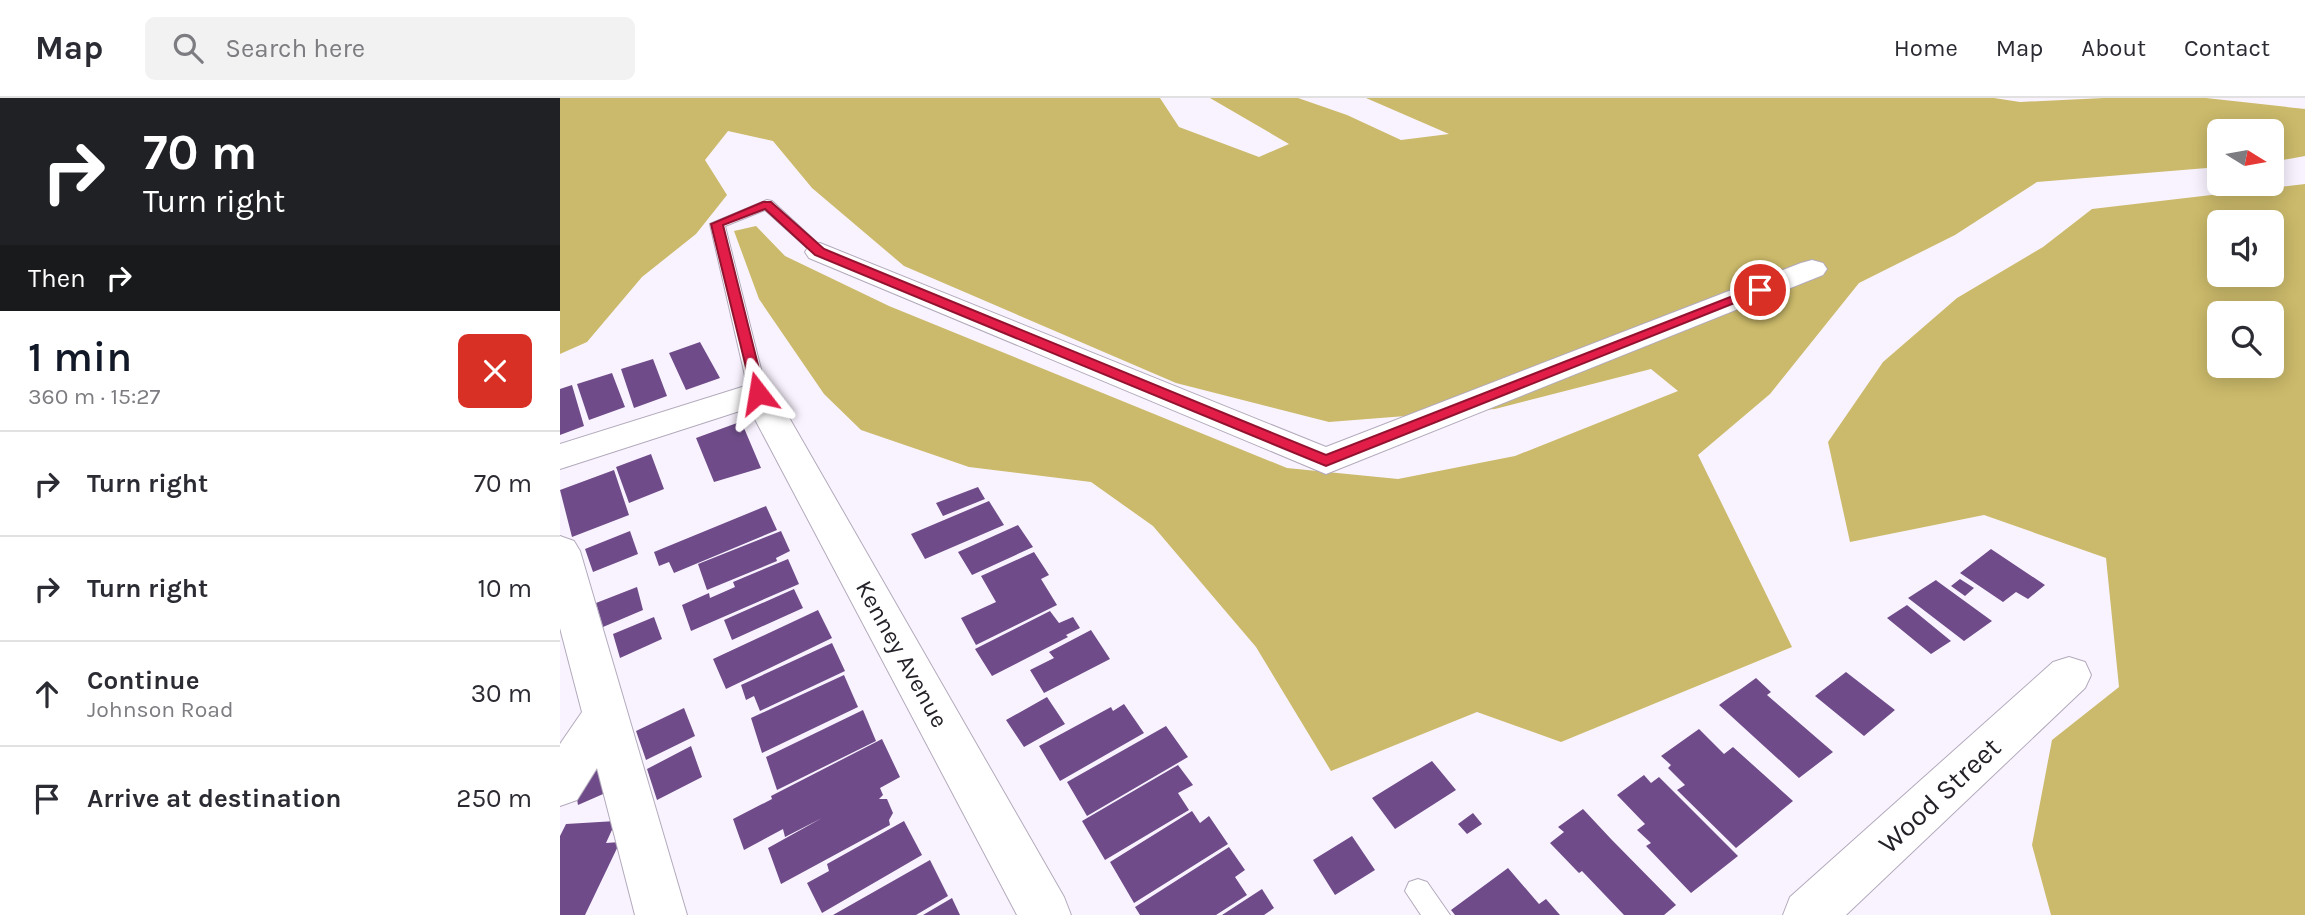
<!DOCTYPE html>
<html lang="en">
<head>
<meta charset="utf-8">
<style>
  body { margin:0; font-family:Karla,sans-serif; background:#f2f2f3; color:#2b2b33; height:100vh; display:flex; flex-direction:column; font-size:26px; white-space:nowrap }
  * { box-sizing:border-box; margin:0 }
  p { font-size:23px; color:#7c7c81 }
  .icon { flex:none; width:38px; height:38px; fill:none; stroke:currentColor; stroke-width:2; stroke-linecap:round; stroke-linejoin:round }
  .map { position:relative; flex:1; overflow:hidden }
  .drawer { display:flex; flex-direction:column; background:#fff; width:560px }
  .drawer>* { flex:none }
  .top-card { background:#202124; color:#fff; overflow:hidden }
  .needle { width:46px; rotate:101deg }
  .buttons { position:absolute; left:1647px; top:21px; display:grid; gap:14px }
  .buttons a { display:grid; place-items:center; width:77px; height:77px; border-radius:10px; background:#fff; box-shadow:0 4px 18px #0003; font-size:35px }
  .pin { position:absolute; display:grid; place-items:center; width:60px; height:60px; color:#fff; margin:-30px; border:4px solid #fff; border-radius:50%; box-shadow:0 2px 7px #0007 }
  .me { position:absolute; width:77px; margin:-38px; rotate:346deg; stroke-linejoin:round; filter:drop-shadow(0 0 5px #0008) }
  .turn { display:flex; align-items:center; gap:24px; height:147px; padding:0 28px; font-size:32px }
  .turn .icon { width:91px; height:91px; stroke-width:2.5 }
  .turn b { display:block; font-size:49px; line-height:60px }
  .then { display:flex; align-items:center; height:66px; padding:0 28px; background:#0003; gap:14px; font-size:26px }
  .round { display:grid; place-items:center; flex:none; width:74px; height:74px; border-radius:10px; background:#f2f2f3 }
  .headline { display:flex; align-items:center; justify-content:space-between; height:119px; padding:0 28px }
  h1 { font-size:42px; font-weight:600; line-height:52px; color:#111827 }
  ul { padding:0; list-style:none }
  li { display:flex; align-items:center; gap:21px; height:105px; padding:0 28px; border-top:2px solid #e1e1e2 }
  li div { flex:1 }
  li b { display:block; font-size:26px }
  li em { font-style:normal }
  header { display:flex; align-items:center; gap:42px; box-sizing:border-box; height:98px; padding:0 35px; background:#fff; border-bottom:2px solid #e1e1e2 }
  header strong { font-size:33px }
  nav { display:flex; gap:38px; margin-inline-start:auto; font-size:24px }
  .search { width:490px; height:63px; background:#f2f2f3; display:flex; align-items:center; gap:18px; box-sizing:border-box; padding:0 24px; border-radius:10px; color:#7c7c81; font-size:26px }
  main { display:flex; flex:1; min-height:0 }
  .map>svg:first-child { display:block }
  .forest { fill:#cbba6b; fill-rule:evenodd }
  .building { fill:#6f4c89 }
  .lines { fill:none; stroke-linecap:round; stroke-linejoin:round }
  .lane-casing { stroke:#b3aabc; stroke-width:2 }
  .street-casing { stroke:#b3aabc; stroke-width:2 }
  .lane { fill:#fff; fill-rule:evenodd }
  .street { fill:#fff; fill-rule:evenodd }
  .route { fill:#e11d48; stroke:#92132f; stroke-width:2 }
  .labels { text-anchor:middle; stroke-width:7; stroke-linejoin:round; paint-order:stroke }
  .street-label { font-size:24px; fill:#252128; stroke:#fff }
  .near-street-label { font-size:28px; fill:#252128; stroke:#fff }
</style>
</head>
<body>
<header>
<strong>Map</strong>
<div class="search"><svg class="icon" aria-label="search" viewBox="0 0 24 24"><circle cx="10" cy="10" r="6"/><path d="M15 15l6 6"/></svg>Search here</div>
<nav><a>Home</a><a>Map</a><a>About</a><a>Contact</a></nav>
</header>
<main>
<section class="drawer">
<div class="top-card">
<div class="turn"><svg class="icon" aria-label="right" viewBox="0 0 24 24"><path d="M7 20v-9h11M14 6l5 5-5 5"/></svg><div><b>70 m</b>Turn right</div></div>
<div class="then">Then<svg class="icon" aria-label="right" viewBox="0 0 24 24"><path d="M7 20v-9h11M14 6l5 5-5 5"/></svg></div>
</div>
<div class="headline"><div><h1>1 min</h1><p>360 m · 15:27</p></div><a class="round" style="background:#d93025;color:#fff"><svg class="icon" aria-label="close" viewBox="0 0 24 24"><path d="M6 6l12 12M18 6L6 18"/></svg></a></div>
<ul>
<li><svg class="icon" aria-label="right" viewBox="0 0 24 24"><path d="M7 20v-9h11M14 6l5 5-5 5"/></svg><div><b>Turn right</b></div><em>70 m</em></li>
<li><svg class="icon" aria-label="right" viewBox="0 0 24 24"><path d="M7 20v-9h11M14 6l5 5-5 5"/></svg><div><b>Turn right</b></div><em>10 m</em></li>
<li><svg class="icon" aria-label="ahead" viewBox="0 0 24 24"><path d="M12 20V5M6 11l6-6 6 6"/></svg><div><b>Continue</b><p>Johnson Road</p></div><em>30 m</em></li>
<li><svg class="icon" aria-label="arrive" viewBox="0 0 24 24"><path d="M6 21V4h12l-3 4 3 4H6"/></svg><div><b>Arrive at destination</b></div><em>250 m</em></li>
</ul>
</section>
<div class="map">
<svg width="1745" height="817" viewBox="0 0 1745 817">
  <rect width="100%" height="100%" fill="#f9f3ff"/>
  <!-- forest -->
  <path class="forest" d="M0 0H600L619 29 699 59 729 46 650 0H738L787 17 841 42 889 36 806 0H1434L1460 4 1544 0H1646L1745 11V58L1712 64V33H1659V69L1477 84 1395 137 1299 185 1210 296 1138 357 1232 549 1001 644 917 614 771 673 696 549 593 428 531 384 409 369 301 332 264 296 199 201 174 133 196 128 225 158 329 208 727 370 838 381 955 358 1118 293 1091 271 935 311 769 324 616 285 344 168 252 90 213 43 168 33 145 62 167 97 136 136 82 179 27 244 0 256Z
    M1745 86V817H1491L1472 747 1492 642 1559 589 1546 460 1424 417 1290 444 1268 344 1323 264 1397 200 1483 149 1532 111ZM1659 124H1712V177H1659ZM1659 215H1712V268H1659Z"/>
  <!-- building -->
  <path class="building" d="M140 244 160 280 126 292 109 255Z
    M93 261 107 298 74 310 61 271Z
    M52 275 65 309 29 322 17 286Z
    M12 287 24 328 0 337V291Z
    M177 325 180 331 184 330 201 370 154 384 136 340Z
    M91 356 104 391 69 405 56 369Z
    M54 372 69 417 12 439 0 392Z
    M418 389 425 401 383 418 376 405Z
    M429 403 444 427 365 461 351 436Z
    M206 408 217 432 114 475 109 464 99 468 94 454Z
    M458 427 473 449 412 477 398 454Z
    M70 433 78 456 33 474 25 451Z
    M221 433 230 453 216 460 217 463 147 492 138 466Z
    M1431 451 1485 487 1468 501 1456 494 1443 504 1400 475Z
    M474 454 489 477 481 481 497 507 416 547 401 520 436 504 421 478Z
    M228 461 239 486 131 533 122 507 149 495 150 500 175 489 173 484Z
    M1400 481 1414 490 1405 498 1391 488Z
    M1376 482 1377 483 1432 523 1404 543 1348 500Z
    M77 489 83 512 43 529 36 505Z
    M234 491 243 510 172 542 164 522Z
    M1347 507 1391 543 1371 556 1327 520Z
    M258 512 272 540 166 591 153 561Z
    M490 513 499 525 513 519 520 530 506 537 508 539 432 578 415 551Z
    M94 519 102 541 60 560 53 536Z
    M531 532 550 561 484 595 470 572 494 560 489 554Z
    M272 545 285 573 200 613 194 598 186 602 181 587Z
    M1286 574 1335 612 1304 638 1255 598Z
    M284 577 298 609 202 655 191 620Z
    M1196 580 1211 594 1207 597 1273 654 1239 680 1159 607Z
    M487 599 505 626 464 649 446 622Z
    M564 606 584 635 500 683 479 648 551 609 553 613Z
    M124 610 135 638 86 662 76 633Z
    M303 612 316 643 217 692 206 659Z
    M606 628 628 659 527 718 507 684Z
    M1139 631 1164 656 1173 649 1233 703 1176 750 1117 692 1125 687 1108 670 1111 667 1101 658Z
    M322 641 340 679 320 690 323 697 319 701H327L333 715 329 722 330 727 221 786 208 750 262 720 225 739 223 731 184 752 173 721 212 701 211 698Z
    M131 648 142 679 97 702 87 671Z
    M872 663 896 692 835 731 812 700Z
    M44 664 50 693 18 707 13 678Z
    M618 667 633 687 618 695 629 712 545 762 522 723Z
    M1084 677 1091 685 1099 679 1178 758 1131 795 1086 748 1091 745 1077 732 1085 726 1057 697Z
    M1023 711 1051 741 1116 807 1104 817H1064L1022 773 1019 775 1016 772 990 745 1004 734 998 729Z
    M632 713 640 725 649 718 668 746 574 805 550 764Z
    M913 715 922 726 907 736 898 726Z
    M56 723 46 745 60 744 25 817H0V738L6 726Z
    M344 723 362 757 262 815 247 785 269 773 267 766Z
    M792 738 815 772 775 797 753 762Z
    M669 749 685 772 675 779 687 797 656 817H580L575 809Z
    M370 762 388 798 356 817H273Z
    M948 770 979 806 986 801 1000 817H895L891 812Z
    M702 791 714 810 704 817H662Z
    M392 800 400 817H363Z"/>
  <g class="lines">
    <defs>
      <path id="lane" d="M207 102 212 103 267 154 265 157H255L205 112 165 128 207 295 198 300 189 295 150 126Z
        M858 781 867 784 890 817H861L845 793 849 784Z"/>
      <path id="street" d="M260 145 766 349 1241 165 1252 162 1263 165 1267 171 1263 177 766 376 249 160 245 154 249 148Z
        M198 284 210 287 215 295 504 799 511 817H457L189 310 0 371V346Z
        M0 438 14 443 20 453 127 817H75L37 670 17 702 0 708V646L22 614 0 530Z
        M1509 559 1525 564 1531 577 1525 590 1286 817H1223L1230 799 1493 564Z"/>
    </defs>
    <!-- lane casing -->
    <use href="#lane" class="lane-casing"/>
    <!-- street casing -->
    <use href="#street" class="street-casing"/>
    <!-- lane -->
    <use href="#lane" class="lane"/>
    <!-- street -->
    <use href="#street" class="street"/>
  </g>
  <!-- route -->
  <path class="route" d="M203 104H211L264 151 766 357 1196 189 1200 188 1207 192 766 368 255 157 205 111 163 127 205 295 198 300 193 298 151 126Z"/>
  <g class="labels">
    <!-- street labels -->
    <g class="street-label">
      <text transform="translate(342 556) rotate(61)" y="8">Kenney Avenue</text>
    </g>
    <!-- near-street labels -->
    <g class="near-street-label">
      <text transform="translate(1379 697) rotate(-43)" y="10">Wood Street</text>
    </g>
  </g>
</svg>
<div class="buttons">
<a><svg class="needle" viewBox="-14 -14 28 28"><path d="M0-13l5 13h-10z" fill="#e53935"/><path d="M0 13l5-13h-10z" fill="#7c7c81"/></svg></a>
<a><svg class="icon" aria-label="sound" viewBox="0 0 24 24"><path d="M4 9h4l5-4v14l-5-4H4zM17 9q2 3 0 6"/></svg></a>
<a><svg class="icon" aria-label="search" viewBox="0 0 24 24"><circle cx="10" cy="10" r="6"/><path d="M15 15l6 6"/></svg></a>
</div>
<div class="pin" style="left:1200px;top:192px;background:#d93025"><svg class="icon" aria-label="arrive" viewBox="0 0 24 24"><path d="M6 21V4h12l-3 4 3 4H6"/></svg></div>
<svg class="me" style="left:198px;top:295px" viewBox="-20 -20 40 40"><path d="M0-17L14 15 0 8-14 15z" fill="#e11d48" stroke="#fff" stroke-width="4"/></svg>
</div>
</main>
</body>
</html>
